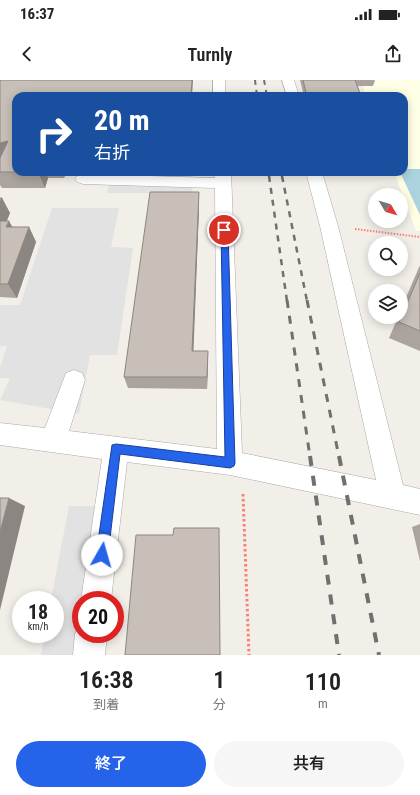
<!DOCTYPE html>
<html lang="ja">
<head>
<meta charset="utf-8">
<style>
  body { margin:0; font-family:"Roboto Condensed","Noto Sans JP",sans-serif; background:#f6f6f6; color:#222; height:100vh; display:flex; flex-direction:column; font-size:15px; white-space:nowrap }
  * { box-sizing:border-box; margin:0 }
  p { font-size:13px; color:#767676 }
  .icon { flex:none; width:22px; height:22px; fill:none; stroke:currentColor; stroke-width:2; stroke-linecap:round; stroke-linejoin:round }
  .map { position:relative; height:575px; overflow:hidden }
  .drawer { display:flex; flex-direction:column; background:#fff; flex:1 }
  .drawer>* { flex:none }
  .guide { position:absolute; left:12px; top:12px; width:396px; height:84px; border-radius:12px; box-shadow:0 2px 10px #0003; background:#1a4fa0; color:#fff; overflow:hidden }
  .needle { width:26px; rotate:128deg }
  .tools { position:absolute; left:368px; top:108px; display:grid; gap:8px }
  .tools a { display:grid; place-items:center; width:40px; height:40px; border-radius:50%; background:#fff; box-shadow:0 2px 10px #0003; font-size:20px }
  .speed { position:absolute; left:12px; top:511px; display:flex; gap:8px; font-size:20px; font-weight:700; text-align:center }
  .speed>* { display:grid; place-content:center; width:52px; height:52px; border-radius:50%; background:#fff; box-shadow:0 2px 10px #0003; line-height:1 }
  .speed small { font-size:10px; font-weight:400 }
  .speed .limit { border:6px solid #d22; background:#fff; color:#111 }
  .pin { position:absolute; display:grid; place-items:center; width:34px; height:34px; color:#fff; margin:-17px; border:2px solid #fff; border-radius:50%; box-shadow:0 1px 4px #0007 }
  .me { position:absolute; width:44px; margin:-22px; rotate:7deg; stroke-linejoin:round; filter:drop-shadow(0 0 3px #0008) }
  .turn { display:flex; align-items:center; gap:14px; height:84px; padding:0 16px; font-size:18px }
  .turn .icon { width:52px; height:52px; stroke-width:2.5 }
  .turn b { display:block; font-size:28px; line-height:34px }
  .eta { display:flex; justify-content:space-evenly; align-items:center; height:68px; text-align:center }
  .eta b { font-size:24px; font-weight:600; line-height:28px }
  .cta { display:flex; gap:8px; margin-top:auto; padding:8px 16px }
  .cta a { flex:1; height:46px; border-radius:24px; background:#2563eb; color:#fff; font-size:16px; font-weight:600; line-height:46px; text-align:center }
  .cta a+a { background:#f6f6f6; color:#222 }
  .status { display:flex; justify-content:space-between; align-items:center; height:28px; padding:0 20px; background:#fff; direction:ltr }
  .status svg { height:11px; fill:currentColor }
  header { display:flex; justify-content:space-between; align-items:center; height:52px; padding:0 16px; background:#fff; font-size:18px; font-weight:600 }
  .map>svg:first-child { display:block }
  .education { fill:#ffffe5 }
  .parking { fill:#e2e2e2 }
  .water { fill:#aad3df }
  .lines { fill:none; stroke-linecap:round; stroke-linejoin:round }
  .minor-casing { stroke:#a9a9a9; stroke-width:1 }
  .path-far1 { stroke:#fa8072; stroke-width:2; stroke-dasharray:1.5 1.5; stroke-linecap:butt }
  .path { stroke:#fa8072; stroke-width:3; stroke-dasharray:2.5 2.5; stroke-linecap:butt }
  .minor { fill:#fff; fill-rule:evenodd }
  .rail-far3 { stroke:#707070; stroke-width:2; stroke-dasharray:5 5; stroke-linecap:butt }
  .rail-far2 { stroke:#707070; stroke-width:2.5; stroke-dasharray:6 6; stroke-linecap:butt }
  .rail-far1 { stroke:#707070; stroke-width:3; stroke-dasharray:8 8; stroke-linecap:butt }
  .rail { stroke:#707070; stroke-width:4; stroke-dasharray:10 10; stroke-linecap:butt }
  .wall { fill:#aba49e }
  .shaded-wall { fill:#8b8681 }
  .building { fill:#c7bfb8; stroke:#8b8681 }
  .route { fill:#2563eb; stroke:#184099 }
</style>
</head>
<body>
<div class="status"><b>16:37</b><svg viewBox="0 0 49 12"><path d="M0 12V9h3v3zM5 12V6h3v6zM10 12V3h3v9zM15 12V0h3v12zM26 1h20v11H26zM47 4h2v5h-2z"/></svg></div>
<header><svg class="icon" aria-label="back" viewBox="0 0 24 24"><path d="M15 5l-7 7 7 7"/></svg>Turnly<svg class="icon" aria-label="share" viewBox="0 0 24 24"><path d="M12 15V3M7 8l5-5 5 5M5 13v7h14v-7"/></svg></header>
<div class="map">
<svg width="420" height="575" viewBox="0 0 420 575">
  <rect width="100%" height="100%" fill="#f2efe9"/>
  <!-- education -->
  <path class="education" d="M361 0H420V151H416L394 92H404V16H366Z"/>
  <!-- parking -->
  <path class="parking" d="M96 92H193L192 113H107L109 105 92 104Z
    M52 128H119L111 167 133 168 117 275H90L79 334 0 320 10 298H0V287L7 266H0V225H20Z
    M69 426H122L111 520H81V554H108L105 575H41L45 554H55V520H51Z"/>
  <!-- water -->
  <path class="water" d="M404 89H420V135L400 92H404Z"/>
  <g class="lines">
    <defs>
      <path id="minor" d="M213 0H225V16H213Z
        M282 0H294L299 16H287Z
        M215 92H231L242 373 376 400 320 146 306 92H322L338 146 403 405 420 409V435L230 395 127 382 111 520H81L102 379 0 365V343L45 348 66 293 74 290 82 293 85 300 69 351 217 369 215 108 83 104 77 102 75 99 77 96 83 94 215 98Z
        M80 543 81 554H107L105 575H73L75 554Z"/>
    </defs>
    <!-- minor casing -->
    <use href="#minor" class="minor-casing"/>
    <!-- path-far1 -->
    <path class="path-far1" d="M355 149 420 157"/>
    <!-- path -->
    <path class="path" d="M243 414 249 575"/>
    <!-- minor -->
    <use href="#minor" class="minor"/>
    <!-- rail-far3 -->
    <path class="rail-far3" d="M255 0 257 16
      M264 0 267 16
      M268 92 269 97
      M281 92 282 97"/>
    <!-- rail-far2 -->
    <path class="rail-far2" d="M269 96 287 221
      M282 96 307 221"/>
    <!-- rail-far1 -->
    <path class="rail-far1" d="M287 220 310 377
      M307 220 339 377"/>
    <!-- rail -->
    <path class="rail" d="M310 376 339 575
      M339 376 379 575"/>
  </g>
  <!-- wall -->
  <path class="wall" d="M0 0 16 16V92H66L64 98H48L45 108H2L0 105Z
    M300 0H375L373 6H357L361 16H304Z
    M325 92H390L389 95 326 96Z
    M0 118H2L10 133 7 141 12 147H29L36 162 17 218 0 217Z
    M199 128 193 271 208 283 207 309 128 308 124 297Z
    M420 185V271L389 258 398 237H401V229Z
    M420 444V481L412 447Z"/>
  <!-- shaded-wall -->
  <path class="shaded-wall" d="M192 0H193L192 16H191Z
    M8 61 0 81V63Z
    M38 92H46L48 98 45 108Z
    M62 92H66L64 98Z
    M199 112V128L193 283 192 271Z
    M2 118 10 133 0 155V123Z
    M9 141 17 155 6 147Z
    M29 147 36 162 17 218 8 204Z
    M208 271V283L207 309V297Z
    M9 418 25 426 0 530V452Z"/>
  <!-- building -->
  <path class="building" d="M0 0H192L191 16H16V92H0V78L8 61 0 63Z
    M303 0H355L361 16H307Z
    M150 112H199L192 271H208L207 297H124Z
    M0 118H2L0 123Z
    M0 141H9L6 147H29L8 204H0Z
    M420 193V251L399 242Z
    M0 418H9L0 452Z
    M174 448H219L220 575H125L136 455H173Z"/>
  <!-- route -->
  <path class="route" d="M224 147 228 150 235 383 234 386 230 388 120 374 108 475 106 479 102 480 98 479 96 475 112 365 116 364 225 377 221 150Z"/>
</svg>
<div class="tools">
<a><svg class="needle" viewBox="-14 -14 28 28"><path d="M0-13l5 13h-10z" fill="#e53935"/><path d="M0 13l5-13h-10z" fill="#767676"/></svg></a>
<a><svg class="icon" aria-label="search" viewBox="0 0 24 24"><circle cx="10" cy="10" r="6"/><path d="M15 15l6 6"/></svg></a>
<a><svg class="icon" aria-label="layers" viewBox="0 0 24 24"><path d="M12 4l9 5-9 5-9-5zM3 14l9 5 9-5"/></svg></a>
</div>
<div class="speed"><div>18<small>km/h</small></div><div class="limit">20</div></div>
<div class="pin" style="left:224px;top:150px;background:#d93025"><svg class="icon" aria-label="arrive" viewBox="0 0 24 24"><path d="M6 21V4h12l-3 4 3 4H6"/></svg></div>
<svg class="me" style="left:102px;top:475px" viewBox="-20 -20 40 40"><circle r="19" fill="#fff"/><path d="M0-13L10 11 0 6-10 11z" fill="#2563eb"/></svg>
<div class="guide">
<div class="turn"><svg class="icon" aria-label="right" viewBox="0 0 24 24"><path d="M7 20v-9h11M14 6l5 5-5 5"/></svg><div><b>20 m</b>右折</div></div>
</div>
</div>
<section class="drawer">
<div class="eta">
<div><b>16:38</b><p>到着</p></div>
<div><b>1</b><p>分</p></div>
<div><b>110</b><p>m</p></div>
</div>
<div class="cta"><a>終了</a><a>共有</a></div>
</section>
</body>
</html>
